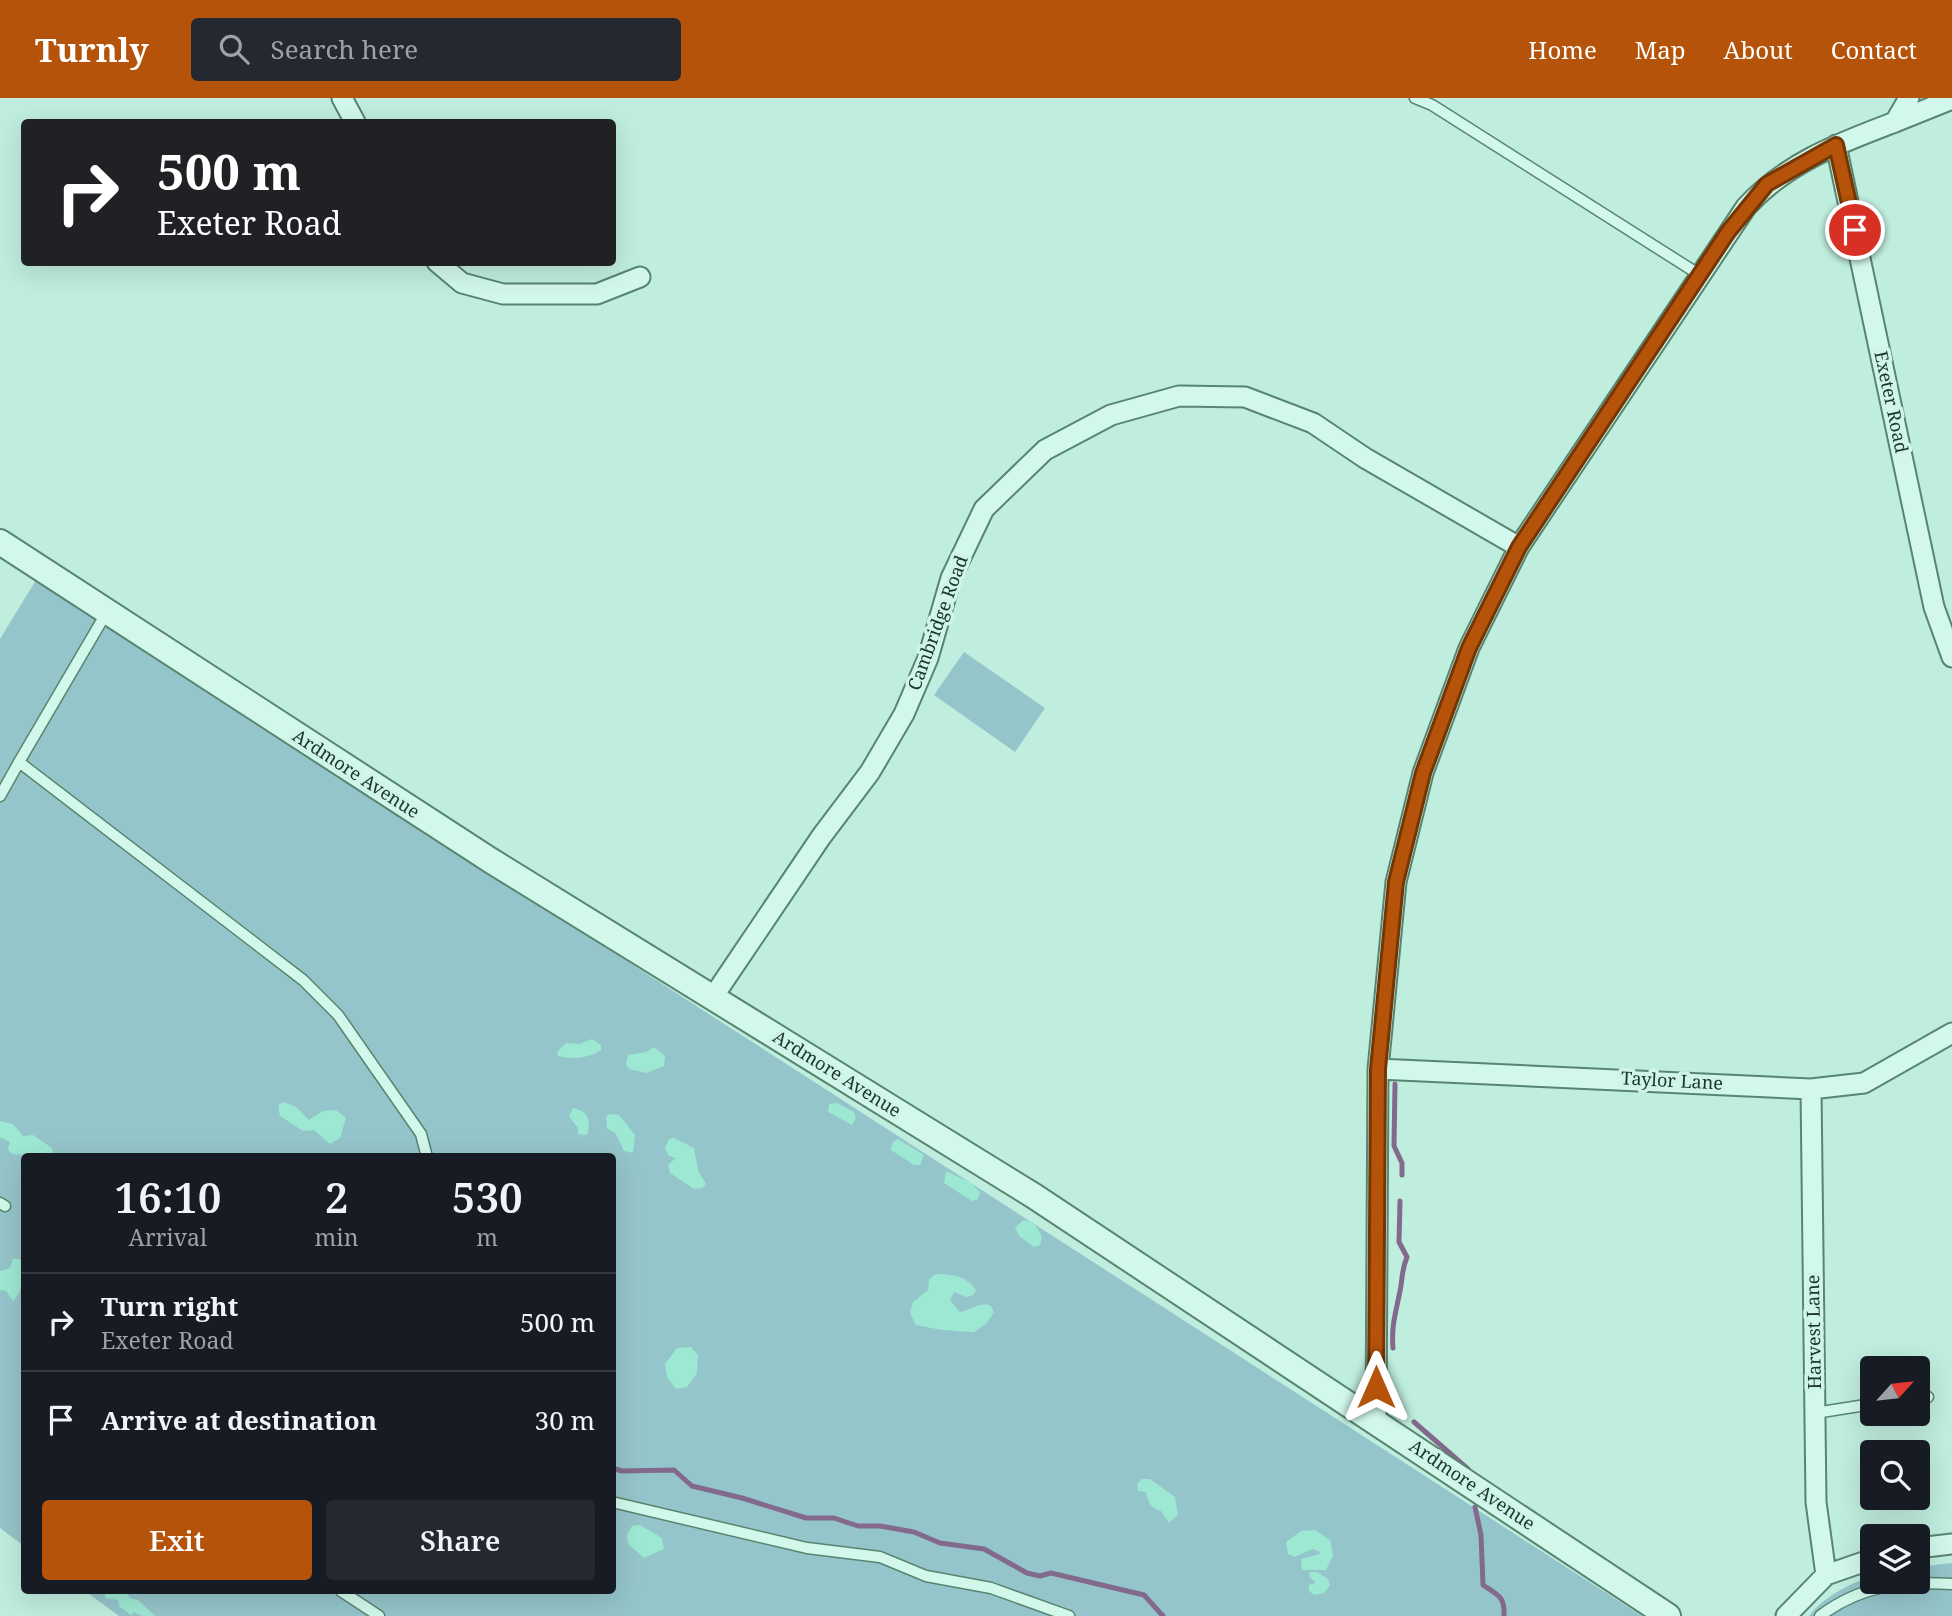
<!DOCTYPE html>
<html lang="en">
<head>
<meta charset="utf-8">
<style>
  body { margin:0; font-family:"Noto Serif",serif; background:#242831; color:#f1f3f6; height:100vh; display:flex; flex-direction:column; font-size:26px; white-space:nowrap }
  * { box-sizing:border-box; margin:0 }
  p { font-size:23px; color:#9ea1a6 }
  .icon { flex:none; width:38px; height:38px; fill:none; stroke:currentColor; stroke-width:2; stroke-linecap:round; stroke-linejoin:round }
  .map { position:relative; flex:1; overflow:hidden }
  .sheet { position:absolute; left:21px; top:1055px; width:595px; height:441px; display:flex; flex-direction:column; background:#171b24; border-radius:7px; box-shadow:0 7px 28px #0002 }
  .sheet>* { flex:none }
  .top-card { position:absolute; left:21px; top:21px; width:595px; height:147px; border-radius:7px; box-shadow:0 7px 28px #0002; background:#202124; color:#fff; overflow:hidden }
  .needle { width:46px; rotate:63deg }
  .controls { position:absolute; left:1860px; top:1258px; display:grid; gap:14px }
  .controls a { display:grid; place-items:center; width:70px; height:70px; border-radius:7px; background:#171b24; box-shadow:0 7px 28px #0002; font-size:35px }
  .pin { position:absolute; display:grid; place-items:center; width:60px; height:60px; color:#fff; margin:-30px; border:4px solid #fff; border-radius:50%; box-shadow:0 2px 7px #0007 }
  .me { position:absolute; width:77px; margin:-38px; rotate:0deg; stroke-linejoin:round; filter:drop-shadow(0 0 5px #0008) }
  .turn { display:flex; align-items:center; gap:24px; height:147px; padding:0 21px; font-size:32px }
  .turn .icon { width:91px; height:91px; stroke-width:2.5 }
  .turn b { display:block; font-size:49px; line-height:60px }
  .eta { display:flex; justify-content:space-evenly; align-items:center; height:119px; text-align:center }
  .eta b { font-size:42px; font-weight:600; line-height:49px }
  .primary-button { display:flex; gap:14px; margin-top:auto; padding:14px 21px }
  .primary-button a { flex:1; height:80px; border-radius:7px; background:#b45309; color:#fff; font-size:28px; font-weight:600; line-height:80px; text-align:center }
  .primary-button a+a { background:#242831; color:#f1f3f6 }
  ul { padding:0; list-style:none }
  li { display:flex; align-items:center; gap:21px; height:98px; padding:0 21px; border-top:2px solid #363941 }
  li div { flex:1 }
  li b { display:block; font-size:26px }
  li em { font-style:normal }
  header { display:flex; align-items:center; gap:42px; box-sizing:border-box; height:98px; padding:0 35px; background:#b45309; color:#fff }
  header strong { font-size:33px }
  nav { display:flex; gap:38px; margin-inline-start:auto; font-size:24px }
  .search { width:490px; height:63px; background:#242831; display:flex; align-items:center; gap:18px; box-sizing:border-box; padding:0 24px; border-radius:7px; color:#9ea1a6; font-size:26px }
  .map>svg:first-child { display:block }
  .green { fill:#94c5ca }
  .sand { fill:#9de8d3 }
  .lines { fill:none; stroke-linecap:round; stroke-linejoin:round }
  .stream { stroke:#836a8c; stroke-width:5 }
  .service-casing { stroke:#58856f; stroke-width:13 }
  .minor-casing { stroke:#58856f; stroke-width:23 }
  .tertiary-casing { stroke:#58856f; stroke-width:28 }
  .service { stroke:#d2f8ec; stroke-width:10 }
  .minor { stroke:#d2f8ec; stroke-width:19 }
  .tertiary { stroke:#d2f8ec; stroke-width:24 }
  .route-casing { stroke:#753606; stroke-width:18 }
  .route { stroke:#b45309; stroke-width:12 }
  .labels { text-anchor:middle; stroke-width:7; stroke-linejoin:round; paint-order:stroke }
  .street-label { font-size:18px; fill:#1c3528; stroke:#cff4e9 }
</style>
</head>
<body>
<header>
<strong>Turnly</strong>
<div class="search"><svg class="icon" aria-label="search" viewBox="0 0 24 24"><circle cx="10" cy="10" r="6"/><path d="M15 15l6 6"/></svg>Search here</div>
<nav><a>Home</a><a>Map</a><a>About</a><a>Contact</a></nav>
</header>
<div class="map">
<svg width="1952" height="1518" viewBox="0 0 1952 1518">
  <rect width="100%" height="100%" fill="#bfedde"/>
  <!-- green -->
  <path class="green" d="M36 482 1642 1518H119L85 1493H612V1059H24V1448L0 1430V541Z
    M964 554 1045 610 1015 654 934 597Z
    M1952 1465V1518H1809C1824 1498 1850 1486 1872 1478V1484H1918V1469Z"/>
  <!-- sand -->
  <path class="sand" d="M592 941 601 947V952C590 960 571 962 558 958L557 954 566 945 579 946Z
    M654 949 665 958 664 968 646 975 629 971 626 966 628 957 646 954Z
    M284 1004 296 1009 309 1022 323 1013 336 1012 346 1020 340 1040 330 1046 314 1032 303 1033 280 1018 278 1007Z
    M837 1005 854 1014 856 1020 852 1027 828 1014 829 1006Z
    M573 1010C589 1013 591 1023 587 1037L578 1036V1030L569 1018Z
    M610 1016 619 1017 635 1037 633 1055 624 1053 616 1036 607 1030 606 1018Z
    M0 1023 13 1026 23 1038 33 1037 52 1050 53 1054 48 1058 12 1056 8 1051 10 1044 0 1039Z
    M674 1040 694 1050 698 1072 706 1086 702 1090 694 1091 670 1075 668 1067 676 1060 669 1058 665 1051 669 1041Z
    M898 1041 924 1057 920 1067H914L891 1052 892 1045Z
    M946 1073 971 1085 980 1094 978 1101 972 1103 944 1085Z
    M1024 1122 1033 1124 1042 1138 1040 1147 1034 1149 1019 1138 1015 1129Z
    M13 1161H20C27 1174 23 1192 13 1203L6 1193 0 1192V1173L10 1170Z
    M936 1176C953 1177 965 1177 976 1192L973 1197 967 1199 954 1194 950 1202 960 1214C970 1212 982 1203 991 1208L994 1214 986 1226 974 1234C961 1234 927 1231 915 1226L910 1214 913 1204 928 1192 929 1181Z
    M691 1249 698 1257 697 1275 687 1289 676 1291 667 1279 665 1266 677 1250Z
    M1142 1381H1150L1175 1399 1178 1417 1169 1425 1161 1413C1151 1411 1148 1404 1146 1394L1138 1393 1137 1386Z
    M640 1427 662 1440 664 1451 644 1460 628 1446 627 1437 632 1428Z
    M1315 1432 1330 1442 1333 1457 1326 1472H1302L1301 1461 1320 1456 1319 1453 1312 1451 1295 1459 1288 1456 1286 1444 1301 1433Z
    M1310 1474H1317L1328 1481 1330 1487 1324 1495 1314 1497 1309 1493V1487L1316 1485 1309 1478Z
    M106 1493H126L130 1500 138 1502 155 1518H142L134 1514 131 1517 119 1508 118 1502 105 1500Z"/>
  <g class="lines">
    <!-- stream -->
    <path class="stream" d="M1395 986 1394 1048 1402 1065V1077
      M1393 1250C1391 1228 1396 1214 1400 1193 1403 1179 1401 1174 1407 1159L1399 1144 1400 1103
      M1414 1324 1468 1371
      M612 1370 622 1373 674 1372 692 1388 742 1400 806 1420H834L858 1428H880L914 1434 940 1445 984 1451 1027 1475 1040 1478 1051 1475 1144 1497 1163 1518
      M1475 1409 1481 1437 1483 1487C1498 1497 1505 1498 1504 1518"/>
    <defs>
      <path id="service" d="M1415 0 1432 7 1700 177
        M101 524 19 664 303 882 338 917 421 1036 427 1059
        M0 698 19 664
        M0 1105 5 1108
        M1918 1300 1928 1299
        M1815 1315 1872 1306
        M612 1404 807 1450 880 1459 926 1478 991 1490 1069 1518
        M341 1493 379 1518
        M1820 1518C1861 1487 1902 1483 1952 1486"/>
      <path id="minor" d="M342 0 355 24
        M1895 24 1952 1
        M1836 47 1934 509 1952 559
        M437 164 462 185 503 196H597L640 179
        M713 899 821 739 870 674 904 616 928 560 951 480 984 411 1045 352 1111 317 1179 298 1245 299 1313 325 1365 360 1519 449
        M1378 971 1811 991 1864 985 1952 935
        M1811 991 1816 1404 1826 1477
        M1376 1323 1378 971 1396 784 1423 675 1469 550 1519 449 1746 109C1787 64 1840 45 1895 24L1909 0
        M1918 1450 1952 1446
        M1786 1518 1826 1477 1872 1461"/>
      <path id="tertiary" d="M0 444 490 762 1034 1098 1668 1518"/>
    </defs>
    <!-- service casing -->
    <use href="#service" class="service-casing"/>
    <!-- minor casing -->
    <use href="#minor" class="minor-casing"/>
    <!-- tertiary casing -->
    <use href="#tertiary" class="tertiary-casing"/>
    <!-- service -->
    <use href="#service" class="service"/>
    <!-- minor -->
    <use href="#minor" class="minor"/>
    <!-- tertiary -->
    <use href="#tertiary" class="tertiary"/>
  </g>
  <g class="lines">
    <defs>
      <path id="route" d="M1376 1289 1378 971 1396 784 1423 675 1469 550 1519 449 1728 134 1767 86 1836 47 1855 132"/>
    </defs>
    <!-- route casing -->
    <use href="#route" class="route-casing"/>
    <!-- route -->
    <use href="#route" class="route"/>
  </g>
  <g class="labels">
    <!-- street labels -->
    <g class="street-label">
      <text transform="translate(1891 304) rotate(78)" y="6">Exeter Road</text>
      <text transform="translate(938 525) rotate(-70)" y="6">Cambridge Road</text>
      <text transform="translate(356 676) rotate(33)" y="6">Ardmore Avenue</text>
      <text transform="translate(837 976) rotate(32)" y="6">Ardmore Avenue</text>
      <text transform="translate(1672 983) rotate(3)" y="6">Taylor Lane</text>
      <text transform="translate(1814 1234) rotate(-91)" y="6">Harvest Lane</text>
      <text transform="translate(1472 1387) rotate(34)" y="6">Ardmore Avenue</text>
    </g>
  </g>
</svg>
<div class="controls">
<a><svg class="needle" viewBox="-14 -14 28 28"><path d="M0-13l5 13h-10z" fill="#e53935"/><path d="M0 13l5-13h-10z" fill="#9ea1a6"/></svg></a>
<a><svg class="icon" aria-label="search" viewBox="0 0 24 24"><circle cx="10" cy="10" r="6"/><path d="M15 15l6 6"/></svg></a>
<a><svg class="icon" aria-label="layers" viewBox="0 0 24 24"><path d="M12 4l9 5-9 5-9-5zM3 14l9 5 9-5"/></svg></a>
</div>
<div class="pin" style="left:1855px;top:132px;background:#d93025"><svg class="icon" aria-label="arrive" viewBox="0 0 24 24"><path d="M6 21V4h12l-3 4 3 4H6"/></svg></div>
<svg class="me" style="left:1376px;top:1289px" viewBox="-20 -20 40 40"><path d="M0-17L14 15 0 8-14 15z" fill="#b45309" stroke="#fff" stroke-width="4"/></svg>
<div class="top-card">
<div class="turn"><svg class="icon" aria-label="right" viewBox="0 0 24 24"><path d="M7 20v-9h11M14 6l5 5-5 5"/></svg><div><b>500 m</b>Exeter Road</div></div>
</div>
<section class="sheet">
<div class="eta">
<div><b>16:10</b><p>Arrival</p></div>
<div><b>2</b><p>min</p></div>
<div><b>530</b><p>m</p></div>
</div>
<ul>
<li><svg class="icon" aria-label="right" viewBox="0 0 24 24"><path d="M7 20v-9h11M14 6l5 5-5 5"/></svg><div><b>Turn right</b><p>Exeter Road</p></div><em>500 m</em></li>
<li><svg class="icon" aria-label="arrive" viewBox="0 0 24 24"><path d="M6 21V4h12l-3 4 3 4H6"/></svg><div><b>Arrive at destination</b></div><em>30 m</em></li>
</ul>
<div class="primary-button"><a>Exit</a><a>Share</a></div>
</section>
</div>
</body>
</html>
